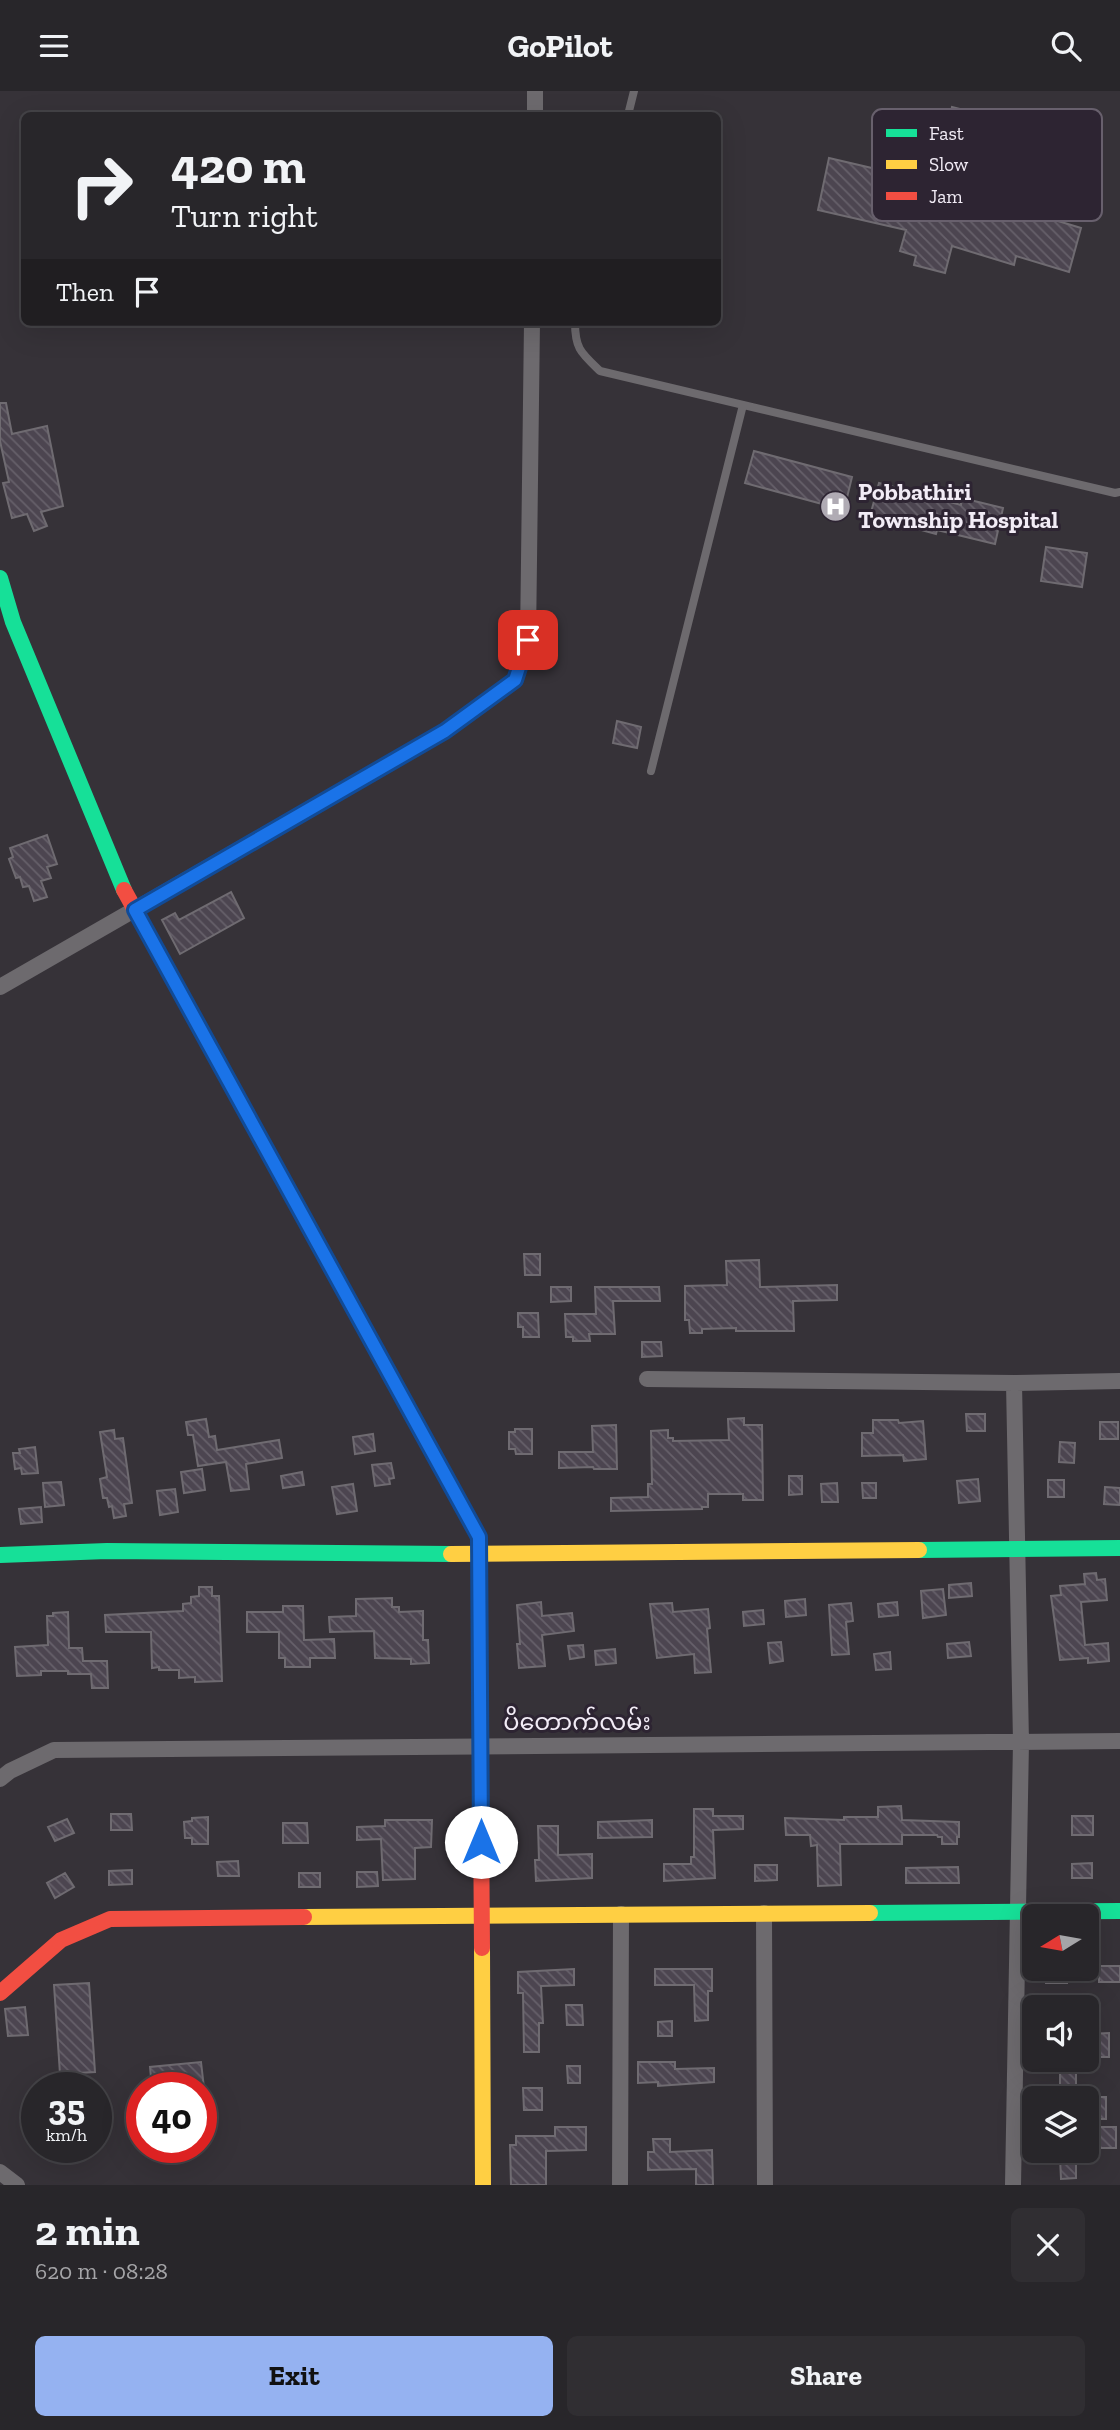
<!DOCTYPE html>
<html lang="en">
<head>
<meta charset="utf-8">
<style>
  body { margin:0; font-family:"Zilla Slab","Noto Sans Myanmar",serif; background:#302e32; color:#f1f3f6; height:100vh; display:flex; flex-direction:column; font-size:26px; white-space:nowrap }
  * { box-sizing:border-box; margin:0 }
  p { font-size:23px; color:#a5a5a8 }
  .icon { flex:none; width:38px; height:38px; fill:none; stroke:currentColor; stroke-width:2; stroke-linecap:round; stroke-linejoin:round }
  .map { position:relative; height:2094px; overflow:hidden }
  .side { display:flex; flex-direction:column; background:#28262a; flex:1 }
  .side>* { flex:none }
  .top-card { position:absolute; left:21px; top:21px; width:700px; height:214px; border-radius:10px; box-shadow:0 7px 28px #0002,0 0 0 2px #444347; background:#28262a; color:#f1f3f6; overflow:hidden }
  .needle { width:46px; rotate:259deg }
  .fabs { position:absolute; left:1022px; top:1813px; display:grid; gap:14px }
  .fabs a { display:grid; place-items:center; width:77px; height:77px; border-radius:10px; background:#28262a; box-shadow:0 7px 28px #0002,0 0 0 2px #444347; font-size:35px }
  .speed { position:absolute; left:21px; top:1981px; display:flex; gap:14px; font-size:35px; font-weight:700; text-align:center }
  .speed>* { display:grid; place-content:center; width:91px; height:91px; border-radius:50%; background:#28262a; box-shadow:0 7px 28px #0002,0 0 0 2px #444347; line-height:1 }
  .speed small { font-size:18px; font-weight:400 }
  .speed .limit { border:10px solid #d22; background:#fff; color:#111 }
  .pin { position:absolute; display:grid; place-items:center; width:60px; height:60px; color:#fff; margin:-30px; border-radius:14px; box-shadow:0 4px 10px #0006 }
  .me { position:absolute; width:77px; margin:-38px; rotate:0deg; stroke-linejoin:round; filter:drop-shadow(0 0 5px #0008) }
  .turn { display:flex; align-items:center; gap:24px; height:147px; padding:0 35px; font-size:32px }
  .turn .icon { width:91px; height:91px; stroke-width:2.5 }
  .turn b { display:block; font-size:49px; line-height:60px }
  .then { display:flex; align-items:center; height:66px; padding:0 35px; background:#0003; gap:14px; font-size:26px }
  .round { display:grid; place-items:center; flex:none; width:74px; height:74px; border-radius:10px; background:#302e32 }
  .summary { display:flex; align-items:center; justify-content:space-between; height:119px; padding:0 35px }
  h1 { font-size:42px; font-weight:700; line-height:52px }
  .cta { display:flex; gap:14px; margin-top:auto; padding:14px 35px }
  .cta a { flex:1; height:80px; border-radius:10px; background:#95b2f1; color:#111; font-size:28px; font-weight:700; line-height:80px; text-align:center }
  .cta a+a { background:#302e32; color:#f1f3f6 }
  header { display:flex; justify-content:space-between; align-items:center; height:91px; padding:0 35px; background:#28262a; font-size:32px; font-weight:700 }
  .map>svg:first-child { display:block }
  .building { fill:url(#building-back-hatch); stroke:#6f6b71; stroke-width:2 }
  .lines { fill:none; stroke-linecap:round; stroke-linejoin:round }
  .lane { stroke:#6d6a6e; stroke-width:8 }
  .street { stroke:#6d6a6e; stroke-width:16 }
  .fast { stroke:#16e098; stroke-width:16 }
  .slow { stroke:#ffcf43; stroke-width:16 }
  .jam { stroke:#f24e42; stroke-width:16 }
  .route-casing { stroke:#114b97; stroke-width:18 }
  .route { stroke:#1a73e8; stroke-width:12 }
  .labels { text-anchor:middle; stroke-width:6; stroke-linejoin:round; paint-order:stroke }
  .poi-label { font-size:24px; font-weight:bold; fill:#f2ecf6; stroke:#2d2432; text-anchor:start }
  .street-label { font-size:24px; fill:#f2ecf6; stroke:#2d2432 }
  .key { fill:#2d2432; stroke:#68606d; stroke-width:2 }
  .key-label { font-size:19px; fill:#f2ecf6 }
</style>
</head>
<body>
<header><svg class="icon" aria-label="menu" viewBox="0 0 24 24"><path d="M4 6h16M4 12h16M4 18h16"/></svg>GoPilot<svg class="icon" aria-label="search" viewBox="0 0 24 24"><circle cx="10" cy="10" r="6"/><path d="M15 15l6 6"/></svg></header>
<div class="map">
<svg width="1120" height="2094" viewBox="0 0 1120 2094">
  <defs>
    <pattern id="building-back-hatch" width="6" height="6" patternUnits="userSpaceOnUse" patternTransform="scale(1.75)"><rect width="6" height="6" fill="#4c4550"/><path d="M-1 5l2 2M0 0l6 6M5-1l2 2" fill="none" stroke="#66606a"/></pattern>
  </defs>
  <rect width="100%" height="100%" fill="#363238"/>
  <!-- building -->
  <path class="building" d="M952 16 987 25 966 102 1081 137 1069 181 1016 165 1014 174 952 155 945 182 914 174 916 165 900 160 906 139 818 119 829 67 919 88 937 22 950 26Z
    M0 312H6L12 343 47 335 63 415 41 421 47 435 34 440 27 423 12 427 3 392 9 391 0 350Z
    M754 360 852 386 844 419 745 392Z
    M879 392 961 414 962 407 1003 417 995 453 937 439 936 443 870 425Z
    M1046 456 1087 462 1082 496 1041 490Z
    M617 630 641 636 637 657 613 652Z
    M47 744 57 773 47 776 51 787 41 790 47 806 34 810 29 795 23 796 20 786 16 787 9 768 13 766 10 757Z
    M231 801 244 827 180 863 162 829 175 822 179 829Z
    M524 1163H540V1184H525Z
    M759 1169 760 1196 837 1194V1209L793 1210 794 1240H736V1237L702 1238V1242H690L689 1229H685V1195L727 1194 726 1170Z
    M551 1196H571V1210L551 1211Z
    M595 1196H659L660 1210H613L615 1243H589L590 1250H573V1246H566L565 1223H596Z
    M518 1222H538L539 1246H523V1236H518Z
    M642 1251H661L662 1265 642 1266Z
    M966 1323H985V1340H967Z
    M744 1327V1334H762L763 1409H743V1403H708V1416H702V1418L611 1420V1407L648 1406V1393H652L651 1340 668 1339V1347H673V1350L729 1349 728 1328Z
    M206 1328 209 1346 215 1345 217 1359 279 1349 282 1367 246 1373 249 1398 231 1400 226 1371 198 1375 193 1344H188L186 1331Z
    M873 1329H898L899 1332 923 1330 926 1368 904 1370 903 1364 862 1365V1342H873Z
    M1100 1331H1118V1348H1100Z
    M616 1334 617 1378H594L593 1376 559 1377V1361H593L592 1335Z
    M515 1338H532V1363H516L515 1358H509V1341H515Z
    M114 1339 115 1348 123 1347 132 1412 124 1413 126 1425 114 1427 112 1415 109 1416 107 1407H103L100 1388 107 1386 100 1341Z
    M373 1343 375 1360 355 1363 353 1346Z
    M1060 1351 1075 1352 1074 1372 1059 1371Z
    M35 1356 38 1382 22 1383 21 1377 15 1378 13 1362H20L19 1358Z
    M391 1372 394 1387 389 1388 390 1393 375 1395 372 1374Z
    M202 1378 205 1399 184 1402 181 1381Z
    M302 1381 304 1394 283 1397 281 1385Z
    M789 1385H802V1403L789 1404Z
    M978 1388 980 1410 959 1412 957 1390Z
    M1048 1389H1064V1406H1048Z
    M61 1391 64 1414 45 1416 43 1392Z
    M837 1392 838 1411H822L821 1393Z
    M862 1392H876V1407H863Z
    M353 1393 357 1420 337 1423 332 1396Z
    M1105 1396 1120 1397V1414L1104 1413Z
    M175 1398 178 1421 160 1424 157 1400Z
    M41 1416 42 1431 21 1433 19 1418Z
    M1096 1482 1097 1489 1105 1488 1107 1509 1081 1511 1085 1554 1108 1552 1109 1570 1088 1572V1567L1060 1569 1051 1505 1061 1504 1060 1495 1085 1493 1084 1483Z
    M971 1492 972 1505 949 1507V1494Z
    M199 1496H212V1505H219L222 1590 195 1591V1586L179 1587V1579H159V1576L152 1577 151 1541H106L105 1524 183 1520V1513L191 1512V1506L199 1505Z
    M943 1498 946 1524 923 1527 921 1500Z
    M392 1507V1516H399V1521L423 1520V1549H428L429 1572 411 1573V1568L375 1567 374 1540 330 1541 329 1526 356 1525V1508Z
    M805 1508 806 1524 786 1526 785 1510Z
    M541 1511 542 1525 572 1522 574 1540 542 1544 545 1575 519 1577 517 1553H520L517 1514Z
    M897 1511 898 1524 879 1526 878 1513Z
    M672 1512 673 1521 708 1518 710 1537 707 1538 711 1581 695 1582 694 1563 657 1567 650 1513Z
    M851 1512 853 1530 846 1531 849 1563 832 1564 829 1514Z
    M283 1515H303L304 1549 334 1548 335 1567H310V1576H285V1567H279V1541H247V1521H283Z
    M763 1519 764 1533 744 1535 743 1521Z
    M68 1521 69 1557H82L83 1570H107L108 1597H92L91 1583H68V1580H41V1584L17 1585 15 1556 48 1554 47 1525H53V1522Z
    M781 1551 783 1570 770 1572 768 1552Z
    M969 1551 971 1565 948 1567 947 1553Z
    M583 1554 584 1566 570 1568 568 1555Z
    M615 1558 616 1572 596 1574 595 1560Z
    M890 1561 891 1578 876 1579 874 1563Z
    M901 1715 902 1729 959 1731V1746H957V1753H942V1746H938L937 1744H902V1753H840L841 1794 818 1795 817 1754 811 1755 810 1744H786L785 1727 844 1729V1726H878V1716Z
    M694 1718H713V1725H743V1738L713 1739 715 1787 664 1790V1773H691V1766H694Z
    M111 1723H131L132 1739H111Z
    M1072 1725H1093V1744H1072Z
    M208 1726V1753H192V1747H185L184 1731 192 1730V1727Z
    M67 1728 74 1742 55 1750 48 1736Z
    M385 1729H432L431 1756 415 1757V1788L383 1789 381 1748 357 1749V1736L385 1735Z
    M652 1729V1746L598 1747V1731Z
    M283 1732H307L308 1752H283Z
    M538 1735H558V1764L592 1763V1787L536 1790 535 1769H539Z
    M238 1770 239 1785H218L217 1771Z
    M1092 1772V1787H1072V1773Z
    M755 1774H777V1789L755 1790Z
    M958 1776 959 1792H906V1777Z
    M132 1779V1793L109 1794V1780Z
    M357 1781H377L378 1795 357 1796Z
    M65 1782 74 1796 55 1807 47 1792Z
    M299 1782H320V1796H299Z
    M1099 1875H1120V1891H1099Z
    M574 1878V1894L541 1895 543 1932H539V1961H524L523 1902H518V1881Z
    M655 1878H712V1900H708V1929L695 1930 694 1894H655Z
    M1046 1878H1067V1892H1046Z
    M89 1892 95 1981 60 1983 54 1894Z
    M566 1914H582L583 1934H567Z
    M25 1916 28 1944 8 1945 5 1918Z
    M672 1930V1945H658V1931Z
    M1109 1942V1966H1088V1943Z
    M201 1971 204 1997H152L150 1976Z
    M638 1971H675V1978L714 1977V1991L658 1995V1991L638 1992Z
    M567 1975H580V1992H568Z
    M1060 1975H1076V1996H1060Z
    M523 1997H542V2019H524Z
    M1087 2006H1106V2028H1087Z
    M555 2036H586V2059L546 2060V2094H511L510 2054H516V2045H555Z
    M1098 2036H1116V2057H1098Z
    M653 2048H670V2061L712 2059 713 2094H696V2078L648 2079V2061H654Z
    M1060 2067H1076V2087L1061 2088Z"/>
  <g class="lines">
    <!-- lane -->
    <path class="lane" d="M628 24 634 0
      M575 231C575 258 581 262 600 280L1115 402 1120 401
      M651 680 743 314"/>
    <!-- street -->
    <path class="street" d="M535 24V0
      M0 896 445 640 515 589 528 549 532 231
      M647 1288 1014 1292 1120 1290
      M0 1688 10 1680 54 1659 1120 1650
      M764 1822 765 2094
      M0 2081 17 2094
      M620 2094 621 1823
      M1013 2094 1021 1651 1014 1292"/>
    <!-- fast -->
    <path class="fast" d="M0 487 13 531 124 799
      M282 1087 426 1350
      M919 1459 1120 1457
      M0 1464 107 1460 451 1463
      M870 1822 1120 1820"/>
    <!-- slow -->
    <path class="slow" d="M451 1463 919 1459
      M304 1826 870 1822
      M482 1857 483 2094"/>
    <!-- jam -->
    <path class="jam" d="M124 799 282 1087
      M426 1350 479 1446 482 1857
      M0 1902 61 1849 110 1828 304 1826"/>
  </g>
  <g class="lines">
    <defs>
      <path id="route" d="M481 1751 479 1446 135 819 445 640 515 589 528 549"/>
    </defs>
    <!-- route casing -->
    <use href="#route" class="route-casing"/>
    <!-- route -->
    <use href="#route" class="route"/>
  </g>
  <!-- icons -->
  <defs>
    <symbol id="hospital-disc" viewBox="-11 -11 22 22"><circle r="9.5" fill="#b0abb4" stroke="#2d2432"/><path d="M-5-5h3v3.5h4V-5h3V5h-3V1.5h-4V5h-3Z" fill="#fff"/></symbol>
  </defs>
  <g fill-rule="evenodd">
    <use href="#hospital-disc" x="818" y="398" width="35" height="35"/>
  </g>
  <g class="labels">
    <!-- poi labels -->
    <g class="poi-label">
      <text x="858" y="409">Pobbathiri<tspan x="858" dy="28">Township Hospital</tspan></text>
    </g>
    <!-- street labels -->
    <g class="street-label">
      <text x="577" y="1639">ပိတောက်လမ်း</text>
    </g>
  </g>
  <!-- legend -->
  <rect x="872" y="18" width="230" height="112" rx="10" class="key"/>
  <rect x="886" y="38" width="31" height="8" fill="#16e098"/>
  <rect x="886" y="69" width="31" height="9" fill="#ffcf43"/>
  <rect x="886" y="101" width="31" height="8" fill="#f24e42"/>
  <g class="key-label">
    <text x="929" y="49">Fast</text>
    <text x="929" y="80">Slow</text>
    <text x="929" y="112">Jam</text>
  </g>
</svg>
<div class="fabs">
<a><svg class="needle" viewBox="-14 -14 28 28"><path d="M0-13l5 13h-10z" fill="#e53935"/><path d="M0 13l5-13h-10z" fill="#a5a5a8"/></svg></a>
<a><svg class="icon" aria-label="sound" viewBox="0 0 24 24"><path d="M4 9h4l5-4v14l-5-4H4zM17 9q2 3 0 6"/></svg></a>
<a><svg class="icon" aria-label="layers" viewBox="0 0 24 24"><path d="M12 4l9 5-9 5-9-5zM3 14l9 5 9-5"/></svg></a>
</div>
<div class="speed"><div>35<small>km/h</small></div><div class="limit">40</div></div>
<div class="pin" style="left:528px;top:549px;background:#d93025"><svg class="icon" aria-label="arrive" viewBox="0 0 24 24"><path d="M6 21V4h12l-3 4 3 4H6"/></svg></div>
<svg class="me" style="left:481px;top:1751px" viewBox="-20 -20 40 40"><circle r="19" fill="#fff"/><path d="M0-13L10 11 0 6-10 11z" fill="#1a73e8"/></svg>
<div class="top-card">
<div class="turn"><svg class="icon" aria-label="right" viewBox="0 0 24 24"><path d="M7 20v-9h11M14 6l5 5-5 5"/></svg><div><b>420 m</b>Turn right</div></div>
<div class="then">Then<svg class="icon" aria-label="arrive" viewBox="0 0 24 24"><path d="M6 21V4h12l-3 4 3 4H6"/></svg></div>
</div>
</div>
<section class="side">
<div class="summary"><div><h1>2 min</h1><p>620 m · 08:28</p></div><a class="round"><svg class="icon" aria-label="close" viewBox="0 0 24 24"><path d="M6 6l12 12M18 6L6 18"/></svg></a></div>
<div class="cta"><a>Exit</a><a>Share</a></div>
</section>
</body>
</html>
